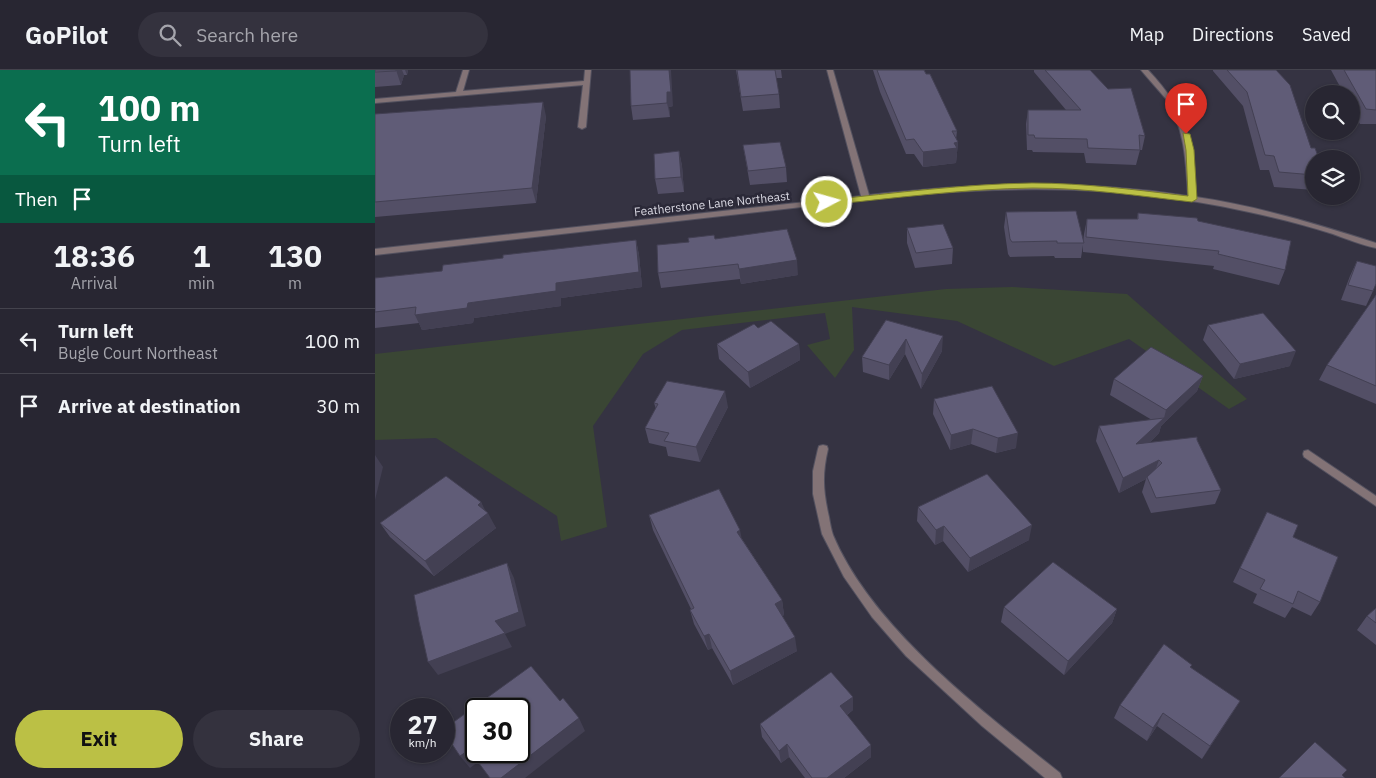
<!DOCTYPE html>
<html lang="en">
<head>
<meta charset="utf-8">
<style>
  body { margin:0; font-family:"IBM Plex Sans",sans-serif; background:#34323e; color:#f1f3f6; height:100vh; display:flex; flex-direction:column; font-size:19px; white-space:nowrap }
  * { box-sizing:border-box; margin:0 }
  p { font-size:16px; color:#a5a5ac }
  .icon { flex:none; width:28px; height:28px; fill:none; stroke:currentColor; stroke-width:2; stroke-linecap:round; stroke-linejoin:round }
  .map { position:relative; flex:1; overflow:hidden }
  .drawer { display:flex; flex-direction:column; background:#282632; width:375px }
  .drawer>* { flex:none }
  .guide { background:#0b6e4f; color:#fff; overflow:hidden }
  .fabs { position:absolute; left:930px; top:15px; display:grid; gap:10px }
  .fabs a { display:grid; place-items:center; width:55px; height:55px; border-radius:50%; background:#282632; box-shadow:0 1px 4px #0004,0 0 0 1px #44434d; font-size:25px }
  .speed { position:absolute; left:15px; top:628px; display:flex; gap:10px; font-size:25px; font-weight:700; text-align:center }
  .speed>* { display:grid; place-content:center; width:65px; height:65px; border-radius:50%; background:#282632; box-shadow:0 1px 4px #0004,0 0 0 1px #44434d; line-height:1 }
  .speed small { font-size:12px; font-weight:400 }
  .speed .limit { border:2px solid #111; border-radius:8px; background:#fff; color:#111 }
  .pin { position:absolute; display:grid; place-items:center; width:42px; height:42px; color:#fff; margin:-51px -21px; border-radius:50% 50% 50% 0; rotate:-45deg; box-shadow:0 0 5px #0007 }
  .pin .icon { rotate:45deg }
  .me { position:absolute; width:55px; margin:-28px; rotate:84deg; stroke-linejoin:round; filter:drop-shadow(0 0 4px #0008) }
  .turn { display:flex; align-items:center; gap:18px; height:105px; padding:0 15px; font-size:22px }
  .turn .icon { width:65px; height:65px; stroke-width:2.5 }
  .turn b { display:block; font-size:35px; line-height:42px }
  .then { display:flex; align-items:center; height:48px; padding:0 15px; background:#0003; gap:10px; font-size:19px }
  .eta { display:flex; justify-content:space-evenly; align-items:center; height:85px; text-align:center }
  .eta b { font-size:30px; font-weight:700; line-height:35px }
  .cta { display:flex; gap:10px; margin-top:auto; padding:10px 15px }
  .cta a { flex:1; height:58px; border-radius:30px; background:#bbc045; color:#111; font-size:20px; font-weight:700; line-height:58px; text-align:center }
  .cta a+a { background:#34323e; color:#f1f3f6 }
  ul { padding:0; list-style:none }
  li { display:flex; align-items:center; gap:15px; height:65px; padding:0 15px; border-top:1px solid #44434d }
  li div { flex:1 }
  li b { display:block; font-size:19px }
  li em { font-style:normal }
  header { display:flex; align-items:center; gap:30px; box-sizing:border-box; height:70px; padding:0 25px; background:#282632; border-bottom:1px solid #44434d }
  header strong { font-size:24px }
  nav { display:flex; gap:28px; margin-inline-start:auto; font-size:18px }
  .search { width:350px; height:45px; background:#34323e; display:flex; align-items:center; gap:12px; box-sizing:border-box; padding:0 18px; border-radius:28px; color:#a5a5ac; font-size:19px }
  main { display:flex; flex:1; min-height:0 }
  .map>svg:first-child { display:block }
  .green { fill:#3a4634 }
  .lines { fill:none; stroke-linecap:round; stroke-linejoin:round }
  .service-casing { stroke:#53515f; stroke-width:2 }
  .minor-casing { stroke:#53515f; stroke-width:2 }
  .service { fill:#837376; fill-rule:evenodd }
  .minor { fill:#837376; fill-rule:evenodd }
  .wall { fill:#534f66 }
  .shaded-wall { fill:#434053 }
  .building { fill:#605c77; stroke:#434053; fill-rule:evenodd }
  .route { fill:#bbc045; stroke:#7a7d2d }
  .labels { text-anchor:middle; stroke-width:5; stroke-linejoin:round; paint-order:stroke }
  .far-street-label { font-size:12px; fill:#d9d8e2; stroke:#2b2938 }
</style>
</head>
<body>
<header>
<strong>GoPilot</strong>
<div class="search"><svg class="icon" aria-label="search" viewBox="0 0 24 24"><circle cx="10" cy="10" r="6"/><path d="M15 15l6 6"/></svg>Search here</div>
<nav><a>Map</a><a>Directions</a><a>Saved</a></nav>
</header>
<main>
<section class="drawer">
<div class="guide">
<div class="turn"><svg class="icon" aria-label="left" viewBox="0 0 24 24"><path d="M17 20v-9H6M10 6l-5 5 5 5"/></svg><div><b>100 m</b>Turn left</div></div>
<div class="then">Then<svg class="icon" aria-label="arrive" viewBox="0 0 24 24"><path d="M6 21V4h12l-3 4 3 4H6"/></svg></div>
</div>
<div class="eta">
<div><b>18:36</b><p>Arrival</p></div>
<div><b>1</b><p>min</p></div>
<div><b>130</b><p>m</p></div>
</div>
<ul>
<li><svg class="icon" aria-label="left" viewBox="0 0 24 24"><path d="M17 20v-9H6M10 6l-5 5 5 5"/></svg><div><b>Turn left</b><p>Bugle Court Northeast</p></div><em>100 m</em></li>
<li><svg class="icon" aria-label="arrive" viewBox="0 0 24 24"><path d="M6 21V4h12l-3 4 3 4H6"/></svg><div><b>Arrive at destination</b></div><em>30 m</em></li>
</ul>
<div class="cta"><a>Exit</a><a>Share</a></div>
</section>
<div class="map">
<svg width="1001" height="708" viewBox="0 0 1001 708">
  <rect width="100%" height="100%" fill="#353342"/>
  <!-- green -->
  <path class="green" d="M637 217 752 224 872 329 854 339 754 269 679 296 582 251 477 237 479 280 460 308 432 275 455 269 450 243 307 260 268 284 218 356 232 457 186 471 182 446 61 368 0 370V284L571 219Z"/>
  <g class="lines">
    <defs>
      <path id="service" d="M88 0H94L88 21 209 11 210 0H216L211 57 207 59 203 57 208 15 0 33V29L81 22Z"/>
      <path id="minor" d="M452 0H458L494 125C601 113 706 109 813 126 811 93 810 58 791 29 783 19 774 10 766 0H773C813 42 817 70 821 127 882 136 942 154 1001 173V178C986 175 972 169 958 164 930 155 902 148 874 142 751 115 640 115 515 127L0 185V179L486 126Z
        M448 375 452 376 453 379C447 404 448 421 454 447 455 453 456 459 458 465 497 558 607 641 685 703L687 708H670L607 656 531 586 497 547 469 507 447 464 438 424V401L443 379 444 376Z
        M933 380 1001 426V436L929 387 928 384 929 381Z"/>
    </defs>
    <!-- service casing -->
    <use href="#service" class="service-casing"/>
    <!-- minor casing -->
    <use href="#minor" class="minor-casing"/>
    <!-- service -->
    <use href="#service" class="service"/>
    <!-- minor -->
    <use href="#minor" class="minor"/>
  </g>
  <!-- wall -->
  <path class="wall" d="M0 0H33L32 5H29L26 15 0 17Z
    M255 0 298 36 294 37 295 47 258 50 256 36Z
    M361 0H406L407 8H401L404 24 405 38 368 41Z
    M498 0H549L582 61 581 70 583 72 581 93 548 97 539 84H531L505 22Z
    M659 0H715L770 66 767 80H765L761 95 711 93 709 83 658 82 657 80H652L651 54 653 40H691L659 2Z
    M838 0H901L939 89V120L899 117 894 100H885L868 36 838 1Z
    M956 0H1001V54H985L976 37V24H969Z
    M0 44 171 46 161 133 0 147Z
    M368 75 411 97 412 112 375 115Z
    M304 81 307 96 309 122 283 124 280 109Z
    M631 142 708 172 709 164 712 149H762L763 143 823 151 910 200 904 215 838 199 839 196 708 182V175L706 188H680L679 186 635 187 633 184 629 157Z
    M532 158 578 178 577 194 540 198 532 173Z
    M340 169 423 205 366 214 365 209 286 218 283 203Z
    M261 170 264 185 267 217 186 228V236L99 248 98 253 47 260 44 253 0 258V208L67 201 128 188Z
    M982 191 998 221 991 236 966 230 975 206Z
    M1001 225V334L944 310 952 295Z
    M511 250 567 281 546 319 530 284 514 310 488 302 487 287Z
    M833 255 915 296 859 309 828 270Z
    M383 258 424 274 425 290 375 318 344 289 342 274Z
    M828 306 822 321 786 356 784 363 774 373 822 370 846 420 840 434 776 443 767 422 771 409 744 423 721 371 724 356 777 350 735 325 739 309Z
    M559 329 641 378 621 383 596 374 575 380 558 344Z
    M279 333 353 337 325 392 293 386 291 377 274 373 270 358 281 339Z
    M106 432 109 440 121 458 59 506 15 467 5 453Z
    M543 437 654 470 593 502 568 471 560 475 542 451Z
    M892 442 918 467 945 532 936 546 917 537 910 548 878 533 882 524 858 512Z
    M274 445 367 469 407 530 409 545 407 546 422 581 358 615 337 578 333 580 319 554 315 540 316 539 278 460Z
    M629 537 742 539 737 553 689 605 626 552Z
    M1001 538V575L982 560 992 546Z
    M817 595 815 598 865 631 827 689 782 656 772 671 739 648 745 635Z
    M478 640 472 645 496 687 469 708H430L414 687 406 693 387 667 385 654Z"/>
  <!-- shaded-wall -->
  <path class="shaded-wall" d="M21 0H27L29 5 26 15Z
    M30 0H33L32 5Z
    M294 0H296L298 36 294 37 295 47 292 33V22Z
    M168 32 171 46 161 133 157 118Z
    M583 72 581 93 548 97V82Z
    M304 81 307 96 309 122 306 107Z
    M261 170 264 185 267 217 186 228V236L99 248 98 253 47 260 40 245 93 233Z
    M422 190 423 205 366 214 364 199Z
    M568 266 567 281 546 319 547 304Z
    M531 269 530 284 514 310V295Z
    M424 274 425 290 375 318 373 302Z
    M921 281 915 296 859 309 865 294Z
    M828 306 822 321 786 356 784 363 757 389 761 374 789 348 791 340Z
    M350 321 353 337 325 392 321 377Z
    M598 359 596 374 575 380 576 365Z
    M643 363 641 378 621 383 623 368Z
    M0 385 8 397 0 430Z
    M784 390 779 404 772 407 771 409 744 423 748 408Z
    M106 432 112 444 113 443 121 458 59 506 50 491Z
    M657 455 654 470 593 502 595 488Z
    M569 456 568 471 560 475 561 460Z
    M365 460 368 475 362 462Z
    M132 493 139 508 151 556 130 564 137 577 63 605 53 592 120 551Z
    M407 530 409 545 402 548 400 534Z
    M742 539 737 553 689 605 693 591Z
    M334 564 337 578 333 580 329 566Z
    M420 567 422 581 358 615 355 601Z
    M478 627V640L466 649 465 636Z
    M865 631 857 644 827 689 835 676Z
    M788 643 782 656 772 671 778 658Z
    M204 648 210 661 150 708H126Z
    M412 674 414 687 406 693 404 681Z
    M496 675V687L469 708H452Z
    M94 680 103 692 95 698 85 686Z"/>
  <!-- building -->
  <path class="building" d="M0 0H21V1L0 2Z
    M255 0H294L296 22H292V33L256 36Z
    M362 0H400L404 24 366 27Z
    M502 0H549L551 4H555L582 61H577L583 72 579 73 582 78 548 82 539 69 531 70 505 8Z
    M670 0H715L733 19 756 18 770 66 764 65 765 80 713 78 712 69 660 68 659 65H653V40H706Z
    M852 0H901L915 15 936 78H940L944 89H939V105L904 102 899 86 890 85 872 22Z
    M969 0H1001V40L991 39Z
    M168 32 157 118 0 132V44Z
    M405 72 411 97 373 101 368 75Z
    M304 81 306 107 280 109 279 84Z
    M701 141 709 173H682V171L637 172 635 169 631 142Z
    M763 143 822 148 823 151 916 171 910 200 843 184 844 181 711 167 712 149H763Z
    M568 154 578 178 541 183 532 158Z
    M412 159 422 190 364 199 363 194 283 203 282 175 314 172 313 168 339 165 340 169Z
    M261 170 264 202 181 213V221L93 233 92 238 40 245 41 237 0 242V208L67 201 68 195 128 188V185Z
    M982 191 1001 196V214L998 221 973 215Z
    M1001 225V316L952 295Z
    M888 243 921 281 865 294 833 255Z
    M511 250 568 266 547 304 531 269 514 295 487 287Z
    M396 251 424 274 373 302 342 274 379 254 383 258Z
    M776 277 828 306 791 340 739 309Z
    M292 311 350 321 321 377 289 371 294 363 270 358 283 334 279 333Z
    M617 316 643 363 623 368 598 359 576 365 559 329Z
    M789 348 761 374 822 367V370L846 420 781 428 772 407 787 393 784 390 748 408 724 356Z
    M612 404 657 455 595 488 569 456 561 460 543 437Z
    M71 406 106 432 103 435 113 443 50 491 5 453Z
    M344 419 365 460 362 462 407 530 400 534 420 567 355 601 334 564 329 566 315 540 319 538 274 445Z
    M892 442 923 455 918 467 963 487 945 532 923 521 918 534 885 519 890 510 865 498Z
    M678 492 742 539 693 591 629 537Z
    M132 493 144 542 120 551 130 563 53 592 44 552 39 525Z
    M1001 538V553L992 546Z
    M789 574 817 595 815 597 865 631 835 676 788 643 778 658 745 635Z
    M156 596 185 631 188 628 204 648 126 708H115L94 680 85 686 69 662V659ZM101 639H144V681H101Z
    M456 602 478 627 465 636 496 675 452 708H437L412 674 404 681 385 654Z
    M940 672 972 700 967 705 970 708H904Z"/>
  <!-- route -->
  <path class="route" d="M808 63 815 64 819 80 822 129 817 132C764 126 711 118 658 118 589 119 521 128 452 135L448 132 452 130C521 123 589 114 657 113 710 113 761 120 813 126L811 80Z"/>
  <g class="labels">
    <!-- far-street labels -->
    <g class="far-street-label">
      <text transform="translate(337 134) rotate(-6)" y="4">Featherstone Lane Northeast</text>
    </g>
  </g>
</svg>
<div class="fabs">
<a><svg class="icon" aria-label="search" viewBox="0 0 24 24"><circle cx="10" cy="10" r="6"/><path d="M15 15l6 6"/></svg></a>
<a><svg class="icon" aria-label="layers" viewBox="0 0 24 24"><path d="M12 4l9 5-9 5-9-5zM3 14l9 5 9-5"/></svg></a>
</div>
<div class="speed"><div>27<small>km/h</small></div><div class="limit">30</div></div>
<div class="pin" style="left:811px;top:64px;background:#d93025"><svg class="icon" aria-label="arrive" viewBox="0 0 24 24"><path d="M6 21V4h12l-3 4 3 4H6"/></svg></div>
<svg class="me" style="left:452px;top:132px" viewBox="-20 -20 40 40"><circle r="17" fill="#bbc045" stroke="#fff" stroke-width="3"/><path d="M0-11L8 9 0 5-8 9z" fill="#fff"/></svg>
</div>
</main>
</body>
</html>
